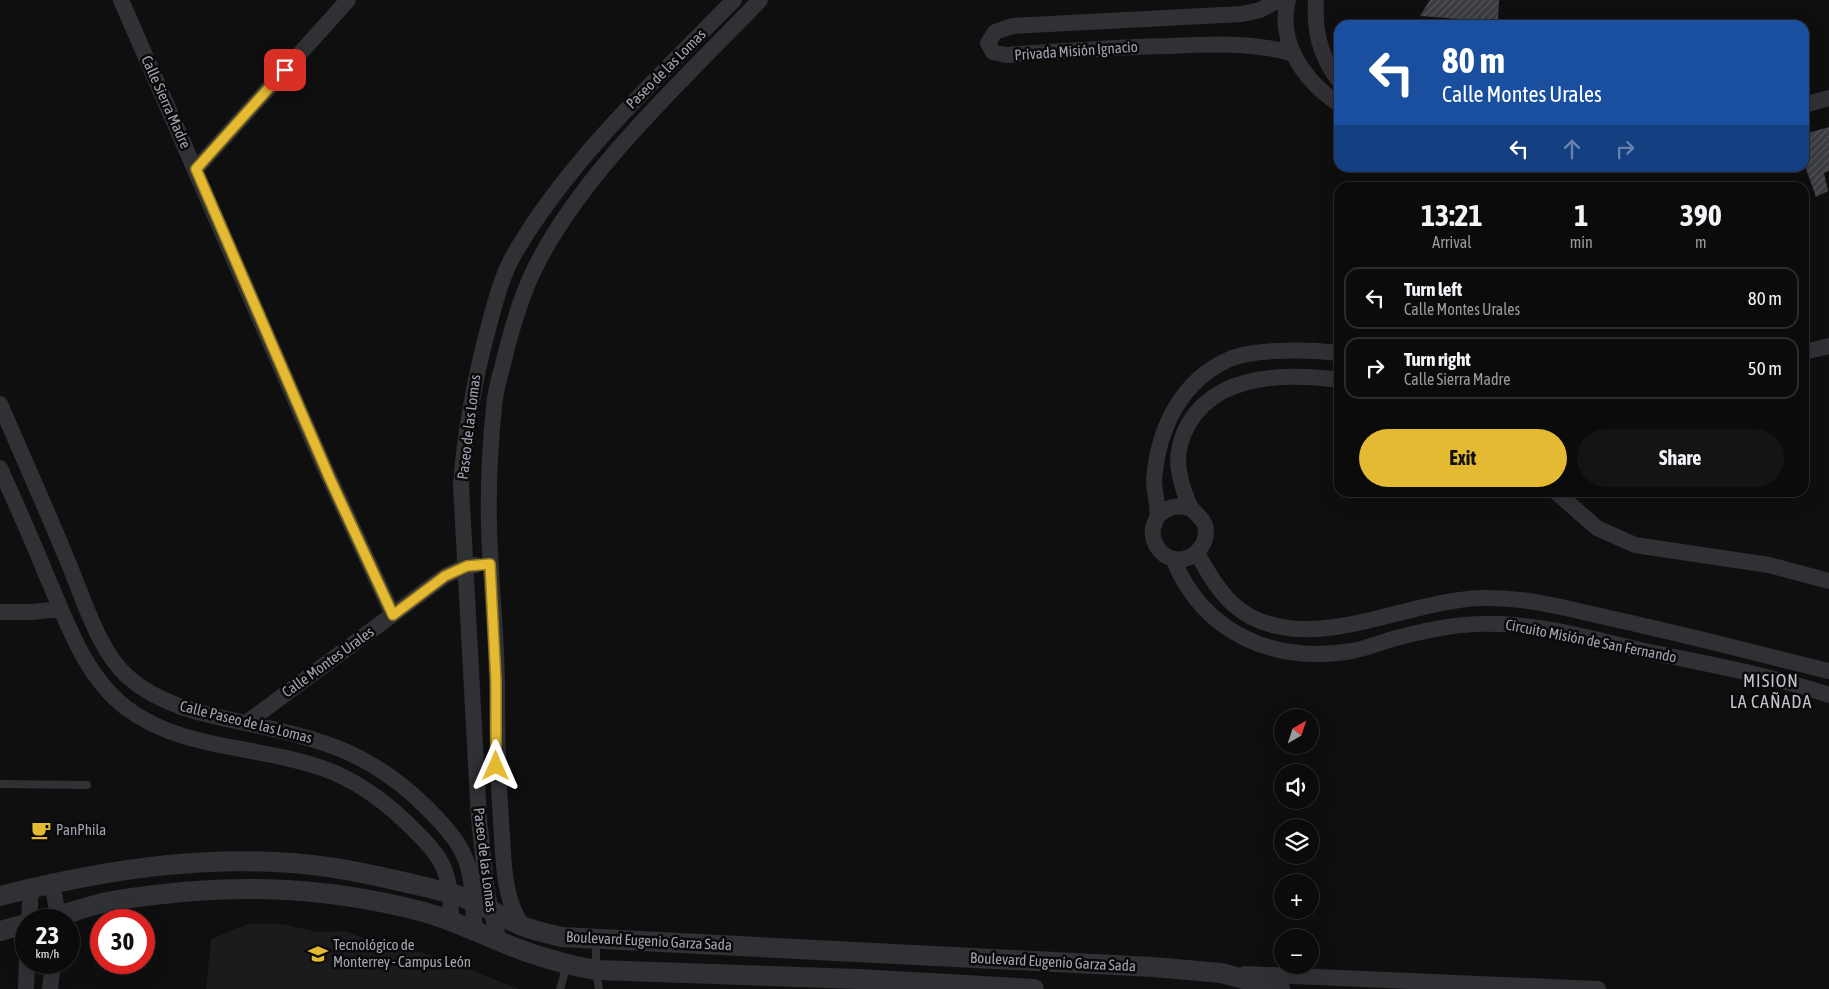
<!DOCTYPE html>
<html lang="en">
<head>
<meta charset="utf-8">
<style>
  body { margin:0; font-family:"Asap Condensed",sans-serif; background:#141415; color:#f1f3f6; height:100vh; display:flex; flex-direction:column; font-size:19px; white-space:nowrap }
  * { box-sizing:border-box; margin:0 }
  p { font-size:16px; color:#9a9b9d }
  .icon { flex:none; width:28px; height:28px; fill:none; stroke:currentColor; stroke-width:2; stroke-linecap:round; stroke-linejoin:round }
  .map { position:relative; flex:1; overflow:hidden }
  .panel { position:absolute; left:1334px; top:182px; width:475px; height:315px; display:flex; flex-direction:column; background:#0b0b0c; border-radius:15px; box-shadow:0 5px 20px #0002,0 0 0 1px #2b2b2d }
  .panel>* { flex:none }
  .banner { position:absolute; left:1334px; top:20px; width:475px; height:152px; border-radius:15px; box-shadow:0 5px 20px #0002,0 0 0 1px #2b2b2d; background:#1a4fa0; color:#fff; overflow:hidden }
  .needle { width:32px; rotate:39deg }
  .tools { position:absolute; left:1274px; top:709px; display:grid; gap:10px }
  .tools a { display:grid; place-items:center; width:45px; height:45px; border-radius:50%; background:#0b0b0c; box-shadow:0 5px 20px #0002,0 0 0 1px #2b2b2d; font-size:25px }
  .speed { position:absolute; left:15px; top:909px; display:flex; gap:10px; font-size:25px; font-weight:700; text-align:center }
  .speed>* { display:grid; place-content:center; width:65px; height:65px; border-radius:50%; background:#0b0b0c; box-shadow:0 5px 20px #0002,0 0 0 1px #2b2b2d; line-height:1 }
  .speed small { font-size:12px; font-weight:400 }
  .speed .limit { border:8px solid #d22; background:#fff; color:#111 }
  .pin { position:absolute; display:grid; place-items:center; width:42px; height:42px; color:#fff; margin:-21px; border-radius:10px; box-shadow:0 2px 8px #0006 }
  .me { position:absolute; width:55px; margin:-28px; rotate:0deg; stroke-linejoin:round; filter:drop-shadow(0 0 4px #0008) }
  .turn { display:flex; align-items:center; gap:18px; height:105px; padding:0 25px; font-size:22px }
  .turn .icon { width:65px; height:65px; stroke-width:2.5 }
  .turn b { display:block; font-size:35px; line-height:42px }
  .lanes { display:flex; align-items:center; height:48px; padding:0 25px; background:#0003; justify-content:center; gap:25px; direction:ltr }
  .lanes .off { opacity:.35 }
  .eta { display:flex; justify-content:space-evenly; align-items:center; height:85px; text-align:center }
  .eta b { font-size:30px; font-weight:700; line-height:35px }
  .primary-button { display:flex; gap:10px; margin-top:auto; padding:10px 25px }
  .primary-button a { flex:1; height:58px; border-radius:30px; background:#e5ba33; color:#111; font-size:20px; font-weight:700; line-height:58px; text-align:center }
  .primary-button a+a { background:#141415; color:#f1f3f6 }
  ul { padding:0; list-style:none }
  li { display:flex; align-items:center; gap:15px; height:62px; margin:0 10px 8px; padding:0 15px; border:2px solid #2b2b2d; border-radius:15px }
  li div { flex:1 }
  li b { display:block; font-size:19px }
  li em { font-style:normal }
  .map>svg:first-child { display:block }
  .built { fill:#1b1b1d }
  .building { fill:url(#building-hatch) }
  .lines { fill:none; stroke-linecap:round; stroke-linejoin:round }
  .service { stroke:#303135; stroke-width:8 }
  .minor { stroke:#303135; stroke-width:16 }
  .tertiary { stroke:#303135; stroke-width:20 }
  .route-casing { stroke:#957921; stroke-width:12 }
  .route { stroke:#e5ba33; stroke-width:9 }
  .labels { text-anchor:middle; stroke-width:5; stroke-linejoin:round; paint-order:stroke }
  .street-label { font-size:15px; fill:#a1a4b0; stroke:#0a0a0b }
  .poi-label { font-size:15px; fill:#a1a4b0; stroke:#0a0a0b; text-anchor:start }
  .quarter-label { font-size:18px; letter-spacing:1px; fill:#c2c4cd; stroke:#0a0a0b }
</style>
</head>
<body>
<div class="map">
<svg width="1829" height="989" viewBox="0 0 1829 989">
  <defs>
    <pattern id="building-hatch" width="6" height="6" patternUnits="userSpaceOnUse" patternTransform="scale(1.25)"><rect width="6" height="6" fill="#3b3c40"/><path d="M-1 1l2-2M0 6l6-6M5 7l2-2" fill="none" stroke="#545559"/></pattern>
  </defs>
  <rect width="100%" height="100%" fill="#0f0f10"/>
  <!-- built -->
  <path class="built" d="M248 924H282L317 932 345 931 385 946 410 949 443 959 519 989H206L211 939Z"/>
  <!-- building -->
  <path class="building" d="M1430 0H1499L1498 22 1420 16Z
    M1829 127V171L1824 173 1828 191 1816 197 1804 163V134Z"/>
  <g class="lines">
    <!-- service -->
    <path class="service" d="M0 784 87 785
      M596 940V970L599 989
      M560 989 567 965"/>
    <!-- minor -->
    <path class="minor" d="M121 0 323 464 393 615
      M1279 0 1260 10 1242 14 1012 26 995 32 988 43 993 52 1006 55C1061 51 1115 47 1170 46 1211 44 1251 42 1291 53
      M1288 0C1277 42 1304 81 1339 104
      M1316 0C1314 31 1320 56 1339 81
      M1804 105 1829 98
      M196 169 348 0
      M1804 352 1829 346
      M1339 353C1311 350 1255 348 1230 359 1181 380 1158 429 1154 480 1154 492 1159 506 1157 517 1156 521 1154 524 1153 528 1151 542 1160 556 1174 559 1191 562 1206 548 1206 531 1206 519 1195 515 1190 506 1185 495 1181 483 1179 471 1176 455 1181 437 1189 423 1219 373 1287 373 1339 380
      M0 404C22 455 45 506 66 557 82 594 98 651 128 677 161 706 203 714 245 723 320 739 369 751 425 806 440 821 457 838 465 858 474 878 472 908 475 930
      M0 468C15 502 31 537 45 572 66 619 83 674 125 707 182 751 258 745 322 768 354 779 383 800 407 823 444 859 451 869 451 922
      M1556 492 1597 528 1635 545 1769 565 1829 581
      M1157 517C1168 506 1177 504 1192 509
      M1197 553C1219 593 1238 622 1288 628 1349 636 1419 600 1482 598 1526 597 1566 608 1609 618 1683 634 1755 653 1829 671
      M1173 559C1204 634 1274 664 1352 651 1368 648 1384 641 1400 637 1443 626 1479 620 1523 626 1564 630 1605 642 1645 651 1707 664 1769 675 1829 695
      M0 612H32L61 609
      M246 723 445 576 467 566 476 565
      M52 883 59 920
      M29 920 31 888
      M522 926C502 895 504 858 501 822 498 777 497 734 497 689 497 634 490 580 489 525 488 486 490 446 494 407 495 389 502 370 506 352 513 324 521 297 534 270 581 173 685 78 760 0
      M499 941 487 893 479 819 461 485C465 431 474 382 488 329 495 303 502 274 516 251 573 155 657 79 734 0
      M1245 974 1598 989
      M26 989 27 962
      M50 989 53 962"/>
    <!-- tertiary -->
    <path class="tertiary" d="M0 896C110 868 222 851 335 868 373 874 412 884 450 893 476 900 497 915 522 926 535 931 549 934 562 937L1153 967 1221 973 1280 989
      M43 920C66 915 89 905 112 901 221 883 317 884 424 912 460 922 492 940 527 952 550 960 572 966 596 970L859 979 1034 989
      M0 931 26 924"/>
  </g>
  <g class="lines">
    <defs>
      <path id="route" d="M285 70 196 169 330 479 393 615 445 576 467 566 490 564 496 682V766"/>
    </defs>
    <!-- route casing -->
    <use href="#route" class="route-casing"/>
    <!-- route -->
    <use href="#route" class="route"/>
  </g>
  <!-- icons -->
  <defs>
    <symbol id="cafe-bare" viewBox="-9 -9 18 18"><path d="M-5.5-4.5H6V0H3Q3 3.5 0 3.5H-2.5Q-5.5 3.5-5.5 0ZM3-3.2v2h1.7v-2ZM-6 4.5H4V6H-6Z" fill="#e5ba33" stroke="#0a0a0b" stroke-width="2.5" paint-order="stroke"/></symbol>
    <symbol id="university-bare" viewBox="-9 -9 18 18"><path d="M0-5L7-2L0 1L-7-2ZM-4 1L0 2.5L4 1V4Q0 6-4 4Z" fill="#e5ba33" stroke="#0a0a0b" stroke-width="2.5" paint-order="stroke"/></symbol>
  </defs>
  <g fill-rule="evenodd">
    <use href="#cafe-bare" x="27" y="816" width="28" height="28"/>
    <use href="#university-bare" x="304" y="940" width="28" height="28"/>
  </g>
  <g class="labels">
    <!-- street labels -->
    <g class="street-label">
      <text transform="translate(1076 51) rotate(-4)" y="5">Privada Misión Ignacio</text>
      <text transform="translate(666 69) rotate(-45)" y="5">Paseo de las Lomas</text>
      <text transform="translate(166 102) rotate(66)" y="5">Calle Sierra Madre</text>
      <text transform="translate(469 427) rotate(-83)" y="5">Paseo de las Lomas</text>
      <text transform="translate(1591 641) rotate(11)" y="5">Circuito Misión de San Fernando</text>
      <text transform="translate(328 662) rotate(-36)" y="5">Calle Montes Urales</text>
      <text transform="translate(246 722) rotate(14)" y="5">Calle Paseo de las Lomas</text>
      <text transform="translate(485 860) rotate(83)" y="5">Paseo de las Lomas</text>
      <text transform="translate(649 941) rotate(3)" y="5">Boulevard Eugenio Garza Sada</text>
      <text transform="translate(1053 962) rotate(3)" y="5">Boulevard Eugenio Garza Sada</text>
    </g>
    <!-- poi labels -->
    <g class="poi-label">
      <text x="56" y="835">PanPhila</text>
      <text x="333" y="950">Tecnológico de<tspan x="333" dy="17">Monterrey - Campus León</tspan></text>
    </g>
    <!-- quarter labels -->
    <g class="quarter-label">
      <text x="1771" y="687">MISION<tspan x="1771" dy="21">LA CAÑADA</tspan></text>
    </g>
  </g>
</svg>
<div class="tools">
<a><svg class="needle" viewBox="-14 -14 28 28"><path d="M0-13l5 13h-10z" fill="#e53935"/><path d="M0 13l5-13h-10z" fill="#9a9b9d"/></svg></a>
<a><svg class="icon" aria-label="sound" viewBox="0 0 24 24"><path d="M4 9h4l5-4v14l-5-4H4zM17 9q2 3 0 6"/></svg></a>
<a><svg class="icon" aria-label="layers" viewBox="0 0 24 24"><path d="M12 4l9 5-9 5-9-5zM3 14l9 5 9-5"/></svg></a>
<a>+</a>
<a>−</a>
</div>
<div class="speed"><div>23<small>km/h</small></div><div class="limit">30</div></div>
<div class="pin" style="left:285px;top:70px;background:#d93025"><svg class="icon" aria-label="arrive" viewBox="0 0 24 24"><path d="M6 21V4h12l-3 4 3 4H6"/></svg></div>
<svg class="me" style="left:496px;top:766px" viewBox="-20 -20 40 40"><path d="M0-17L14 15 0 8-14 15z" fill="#e5ba33" stroke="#fff" stroke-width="4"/></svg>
<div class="banner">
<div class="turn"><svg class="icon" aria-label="left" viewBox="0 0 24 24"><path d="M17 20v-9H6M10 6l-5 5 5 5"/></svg><div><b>80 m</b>Calle Montes Urales</div></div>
<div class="lanes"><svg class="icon" aria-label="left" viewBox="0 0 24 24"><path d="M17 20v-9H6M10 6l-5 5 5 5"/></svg><svg class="icon off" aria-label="ahead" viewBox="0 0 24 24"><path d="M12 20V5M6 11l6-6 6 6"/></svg><svg class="icon off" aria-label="right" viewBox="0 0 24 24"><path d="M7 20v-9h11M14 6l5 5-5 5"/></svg></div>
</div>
<section class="panel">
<div class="eta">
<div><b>13:21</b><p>Arrival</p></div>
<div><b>1</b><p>min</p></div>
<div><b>390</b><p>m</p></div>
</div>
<ul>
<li><svg class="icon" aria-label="left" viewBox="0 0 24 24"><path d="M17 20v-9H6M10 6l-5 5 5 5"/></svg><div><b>Turn left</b><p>Calle Montes Urales</p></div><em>80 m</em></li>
<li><svg class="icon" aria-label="right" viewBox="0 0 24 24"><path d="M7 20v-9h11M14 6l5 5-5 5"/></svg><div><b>Turn right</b><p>Calle Sierra Madre</p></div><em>50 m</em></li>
</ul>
<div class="primary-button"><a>Exit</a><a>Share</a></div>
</section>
</div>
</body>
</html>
